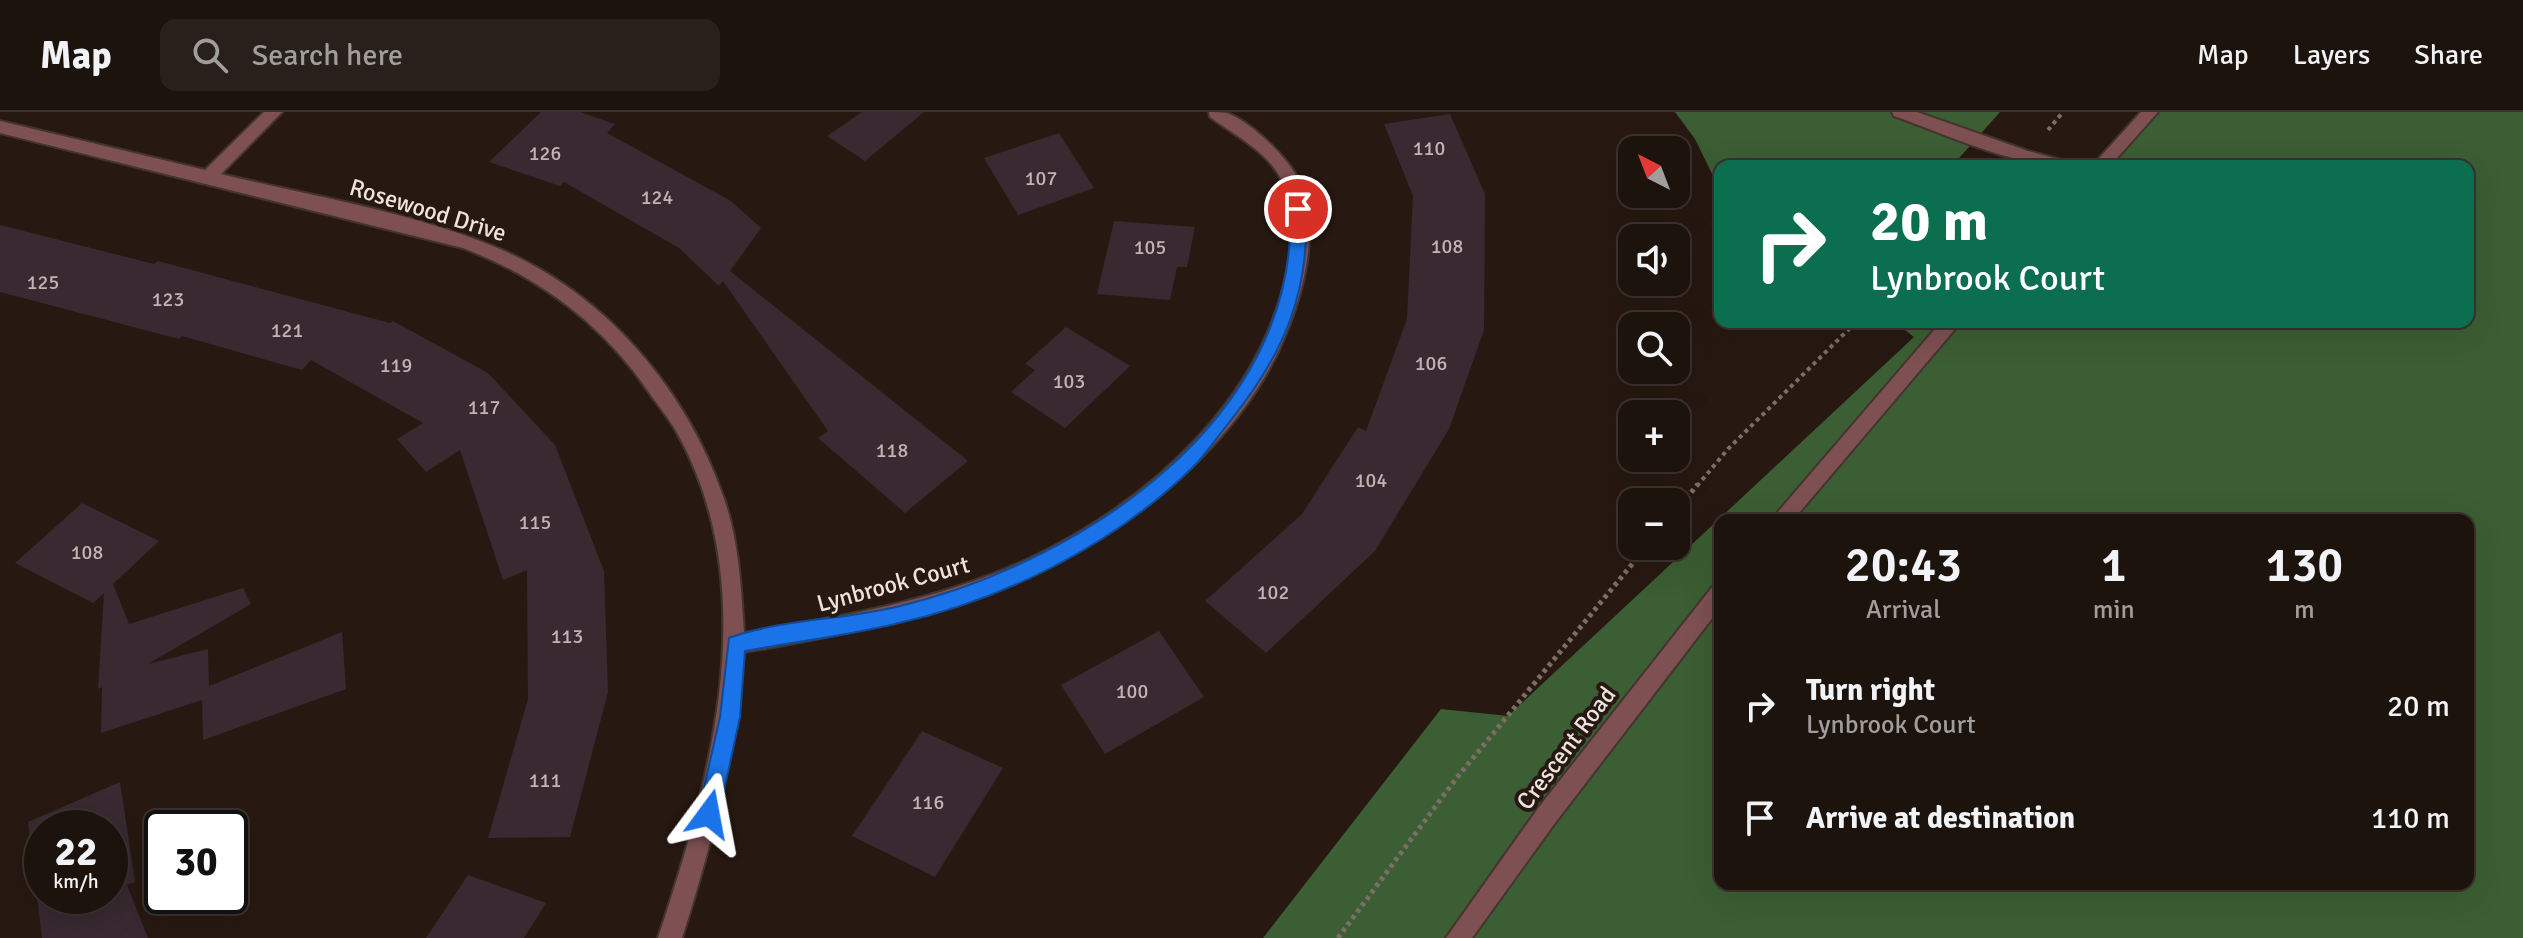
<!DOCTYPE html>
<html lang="en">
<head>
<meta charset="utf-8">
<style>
  body { margin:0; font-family:Signika,sans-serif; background:#2a201b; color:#f1f3f6; height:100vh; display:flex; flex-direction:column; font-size:30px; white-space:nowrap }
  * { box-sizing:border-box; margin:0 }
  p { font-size:26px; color:#a09e9d }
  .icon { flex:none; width:44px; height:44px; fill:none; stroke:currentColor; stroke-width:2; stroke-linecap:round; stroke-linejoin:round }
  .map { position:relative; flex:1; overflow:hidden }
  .side { position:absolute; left:1714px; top:402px; width:760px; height:376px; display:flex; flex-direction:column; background:#1d130d; border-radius:16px; box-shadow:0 8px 32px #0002,0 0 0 2px #3b322e }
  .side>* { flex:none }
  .top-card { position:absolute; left:1714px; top:48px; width:760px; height:168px; border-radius:16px; box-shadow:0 8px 32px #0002,0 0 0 2px #3b322e; background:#0b6e4f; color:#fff; overflow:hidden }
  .needle { width:52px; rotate:318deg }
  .buttons { position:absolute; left:1618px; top:24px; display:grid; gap:16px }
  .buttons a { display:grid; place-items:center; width:72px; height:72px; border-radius:16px; background:#1d130d; box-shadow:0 8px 32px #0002,0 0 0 2px #3b322e; font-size:40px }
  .speed { position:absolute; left:24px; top:698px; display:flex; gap:16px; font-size:40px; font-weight:700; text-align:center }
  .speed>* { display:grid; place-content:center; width:104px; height:104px; border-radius:50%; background:#1d130d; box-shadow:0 8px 32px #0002,0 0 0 2px #3b322e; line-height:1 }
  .speed small { font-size:20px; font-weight:400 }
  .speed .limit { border:4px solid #111; border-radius:12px; background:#fff; color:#111 }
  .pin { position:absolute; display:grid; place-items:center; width:68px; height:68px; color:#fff; margin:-34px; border:4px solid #fff; border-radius:50%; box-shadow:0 2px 8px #0007 }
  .me { position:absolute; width:88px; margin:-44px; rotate:13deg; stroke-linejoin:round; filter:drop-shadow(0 0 6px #0008) }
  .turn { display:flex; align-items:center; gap:28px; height:168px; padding:0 24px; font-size:36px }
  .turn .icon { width:104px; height:104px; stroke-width:2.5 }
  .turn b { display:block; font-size:56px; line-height:68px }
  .eta { display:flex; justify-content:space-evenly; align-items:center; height:136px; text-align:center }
  .eta b { font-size:48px; font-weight:600; line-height:56px }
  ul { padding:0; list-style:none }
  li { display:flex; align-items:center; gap:24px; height:112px; padding:0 24px }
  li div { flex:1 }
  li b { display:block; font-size:30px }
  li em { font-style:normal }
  header { display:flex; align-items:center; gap:48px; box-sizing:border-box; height:112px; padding:0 40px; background:#1d130d; border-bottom:2px solid #3b322e }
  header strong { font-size:38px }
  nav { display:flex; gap:44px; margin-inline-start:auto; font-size:28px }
  .search { width:560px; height:72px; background:#2a201b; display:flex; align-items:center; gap:20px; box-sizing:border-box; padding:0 28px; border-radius:16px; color:#a09e9d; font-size:30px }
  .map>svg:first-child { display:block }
  .forest { fill:#3c5e34; fill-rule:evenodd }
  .building { fill:#392931; fill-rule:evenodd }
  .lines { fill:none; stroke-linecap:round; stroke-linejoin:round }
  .minor-casing { stroke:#43352e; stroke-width:4 }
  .path-far1 { stroke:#7a6e67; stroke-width:4; stroke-dasharray:4 4; stroke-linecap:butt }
  .path { stroke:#7a6e67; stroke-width:5; stroke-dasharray:4 4; stroke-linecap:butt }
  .minor { fill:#7e5052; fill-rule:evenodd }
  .route { fill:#1a73e8; stroke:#114b97; stroke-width:2 }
  .labels { text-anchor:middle; stroke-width:8; stroke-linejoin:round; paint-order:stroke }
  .number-label { font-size:20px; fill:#c1b5b3 }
  .street-label { font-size:24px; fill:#eee4de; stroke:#271911 }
</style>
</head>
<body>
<header>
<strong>Map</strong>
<div class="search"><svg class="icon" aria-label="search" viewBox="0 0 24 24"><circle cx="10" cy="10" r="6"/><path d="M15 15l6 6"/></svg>Search here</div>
<nav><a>Map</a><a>Layers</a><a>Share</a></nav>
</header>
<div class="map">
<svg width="2523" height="826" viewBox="0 0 2523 826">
  <rect width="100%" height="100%" fill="#271911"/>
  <!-- forest -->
  <path class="forest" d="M1675 0H2000L1952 54H1720V78L1695 27Z
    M2156 0H2523V826H1263L1441 597 1508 604 1914 225 1895 210H2468V54H2098ZM1720 408H2468V772H1720Z"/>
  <!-- building -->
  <path class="building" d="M541 0H580L615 12 607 21 731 89 761 116 730 159 968 349 905 401 818 326 828 319 723 169 719 174 679 136 564 70 560 74 489 50Z
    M862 0H924L865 49 827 24Z
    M1450 2 1485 82 1484 218 1449 317 1375 439 1266 541 1205 489 1302 402 1358 315 1366 319 1407 207 1413 84 1384 12Z
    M1059 21 1094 76 1018 103 984 46Z
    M1114 109 1195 115 1187 155H1177L1170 188 1097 182Z
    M0 113 154 152 158 149 390 211 393 209 488 261 555 333 604 459 608 580 570 725 488 726 528 587 527 458 503 468 460 338 426 360 397 327 423 311 311 248 302 258 182 224 179 227 0 180Z
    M1066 215 1130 254 1065 316 1011 280 1035 258 1025 252Z
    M82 391 159 429 113 472 129 512 243 476 251 492 148 552 208 537 209 574 342 520 346 577 203 628 202 588 101 621 102 575 98 577 104 481 93 491 15 451Z
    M1159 519 1204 585 1105 642 1061 573Z
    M922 619 1003 656 935 765 852 724Z
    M120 670 135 770 127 773 148 826H42L28 710ZM42 716H110V784H42Z
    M468 763 546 791 524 826H426Z"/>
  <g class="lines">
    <defs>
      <path id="minor" d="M264 0H282L221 62C311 84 418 101 502 138 606 183 686 277 723 384 739 428 741 475 744 521 847 504 953 486 1047 438 1157 381 1263 284 1287 158 1293 129 1295 96 1282 69 1269 40 1234 23 1210 5L1209 0C1214 0 1222 0 1227 1 1251 10 1290 47 1300 71 1319 117 1305 174 1287 219 1268 268 1236 311 1199 348 1073 474 914 511 744 540 736 639 712 731 682 826H658C711 667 765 476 676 319 668 305 657 292 648 279 602 212 539 165 463 136L0 21V9L205 58Z
        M1892 0H1917L2028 39 2069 50 2071 54C2010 54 1951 24 1894 4Z
        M2141 0H2158L2110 54H2092Z
        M1941 210H1961L1793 408H1771Z
        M1720 471V496L1555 711 1472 826H1446L1539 695 1713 474Z"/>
    </defs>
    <!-- minor casing -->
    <use href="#minor" class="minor-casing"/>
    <!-- path-far1 -->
    <path class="path-far1" d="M2048 18 2063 0
      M1697 374 1728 337 1856 210"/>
    <!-- path -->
    <path class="path" d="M1676 399 1698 372
      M1338 826 1455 668 1647 434"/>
    <!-- minor -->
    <use href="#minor" class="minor"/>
  </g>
  <!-- route -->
  <path class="route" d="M1298 91 1306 97C1310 181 1283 243 1231 308 1218 324 1207 341 1193 355 1113 434 1003 488 895 512 845 524 794 530 745 539L740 605 719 702 716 709 709 711 701 709 698 702 720 605 729 526C781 507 842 508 896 495 1079 452 1300 307 1290 97Z"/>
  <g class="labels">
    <!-- number labels -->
    <g class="number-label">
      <text x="1429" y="43">110</text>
      <text x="545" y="48">126</text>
      <text x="1041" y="73">107</text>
      <text x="657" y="92">124</text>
      <text x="1447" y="141">108</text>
      <text x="1150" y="142">105</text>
      <text x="43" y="177">125</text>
      <text x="168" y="194">123</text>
      <text x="287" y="225">121</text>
      <text x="1431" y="258">106</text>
      <text x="396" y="260">119</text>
      <text x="1069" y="276">103</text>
      <text x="484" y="302">117</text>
      <text x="892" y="345">118</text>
      <text x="1371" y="375">104</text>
      <text x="535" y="417">115</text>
      <text x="87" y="447">108</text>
      <text x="1273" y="487">102</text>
      <text x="567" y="531">113</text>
      <text x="1132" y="586">100</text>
      <text x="545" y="675">111</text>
      <text x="928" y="697">116</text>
    </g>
    <!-- street labels -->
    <g class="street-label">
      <text transform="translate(428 98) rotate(17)" y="8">Rosewood Drive</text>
      <text transform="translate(893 472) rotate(-15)" y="8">Lynbrook Court</text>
      <text transform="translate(1566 636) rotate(-53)" y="8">Crescent Road</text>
    </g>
  </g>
</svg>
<div class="buttons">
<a><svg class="needle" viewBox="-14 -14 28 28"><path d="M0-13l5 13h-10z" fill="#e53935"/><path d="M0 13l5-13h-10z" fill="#a09e9d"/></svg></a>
<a><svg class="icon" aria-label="sound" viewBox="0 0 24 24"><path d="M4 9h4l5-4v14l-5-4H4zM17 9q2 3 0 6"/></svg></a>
<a><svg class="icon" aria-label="search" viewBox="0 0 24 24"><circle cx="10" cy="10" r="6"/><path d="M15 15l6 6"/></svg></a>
<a>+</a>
<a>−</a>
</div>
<div class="speed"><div>22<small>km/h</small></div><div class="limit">30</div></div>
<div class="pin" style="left:1298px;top:97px;background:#d93025"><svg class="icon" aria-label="arrive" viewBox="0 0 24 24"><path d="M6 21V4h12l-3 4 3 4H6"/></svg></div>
<svg class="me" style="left:709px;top:702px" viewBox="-20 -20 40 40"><path d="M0-17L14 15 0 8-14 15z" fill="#1a73e8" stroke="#fff" stroke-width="4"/></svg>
<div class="top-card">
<div class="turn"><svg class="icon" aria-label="right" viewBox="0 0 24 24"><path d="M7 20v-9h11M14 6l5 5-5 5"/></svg><div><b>20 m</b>Lynbrook Court</div></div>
</div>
<section class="side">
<div class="eta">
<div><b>20:43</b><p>Arrival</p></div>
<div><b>1</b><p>min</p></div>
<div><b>130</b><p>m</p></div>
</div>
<ul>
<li><svg class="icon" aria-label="right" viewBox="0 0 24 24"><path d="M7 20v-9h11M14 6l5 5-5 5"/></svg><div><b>Turn right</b><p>Lynbrook Court</p></div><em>20 m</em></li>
<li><svg class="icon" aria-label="arrive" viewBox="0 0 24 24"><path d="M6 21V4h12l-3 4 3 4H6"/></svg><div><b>Arrive at destination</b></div><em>110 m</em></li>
</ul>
</section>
</div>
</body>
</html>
